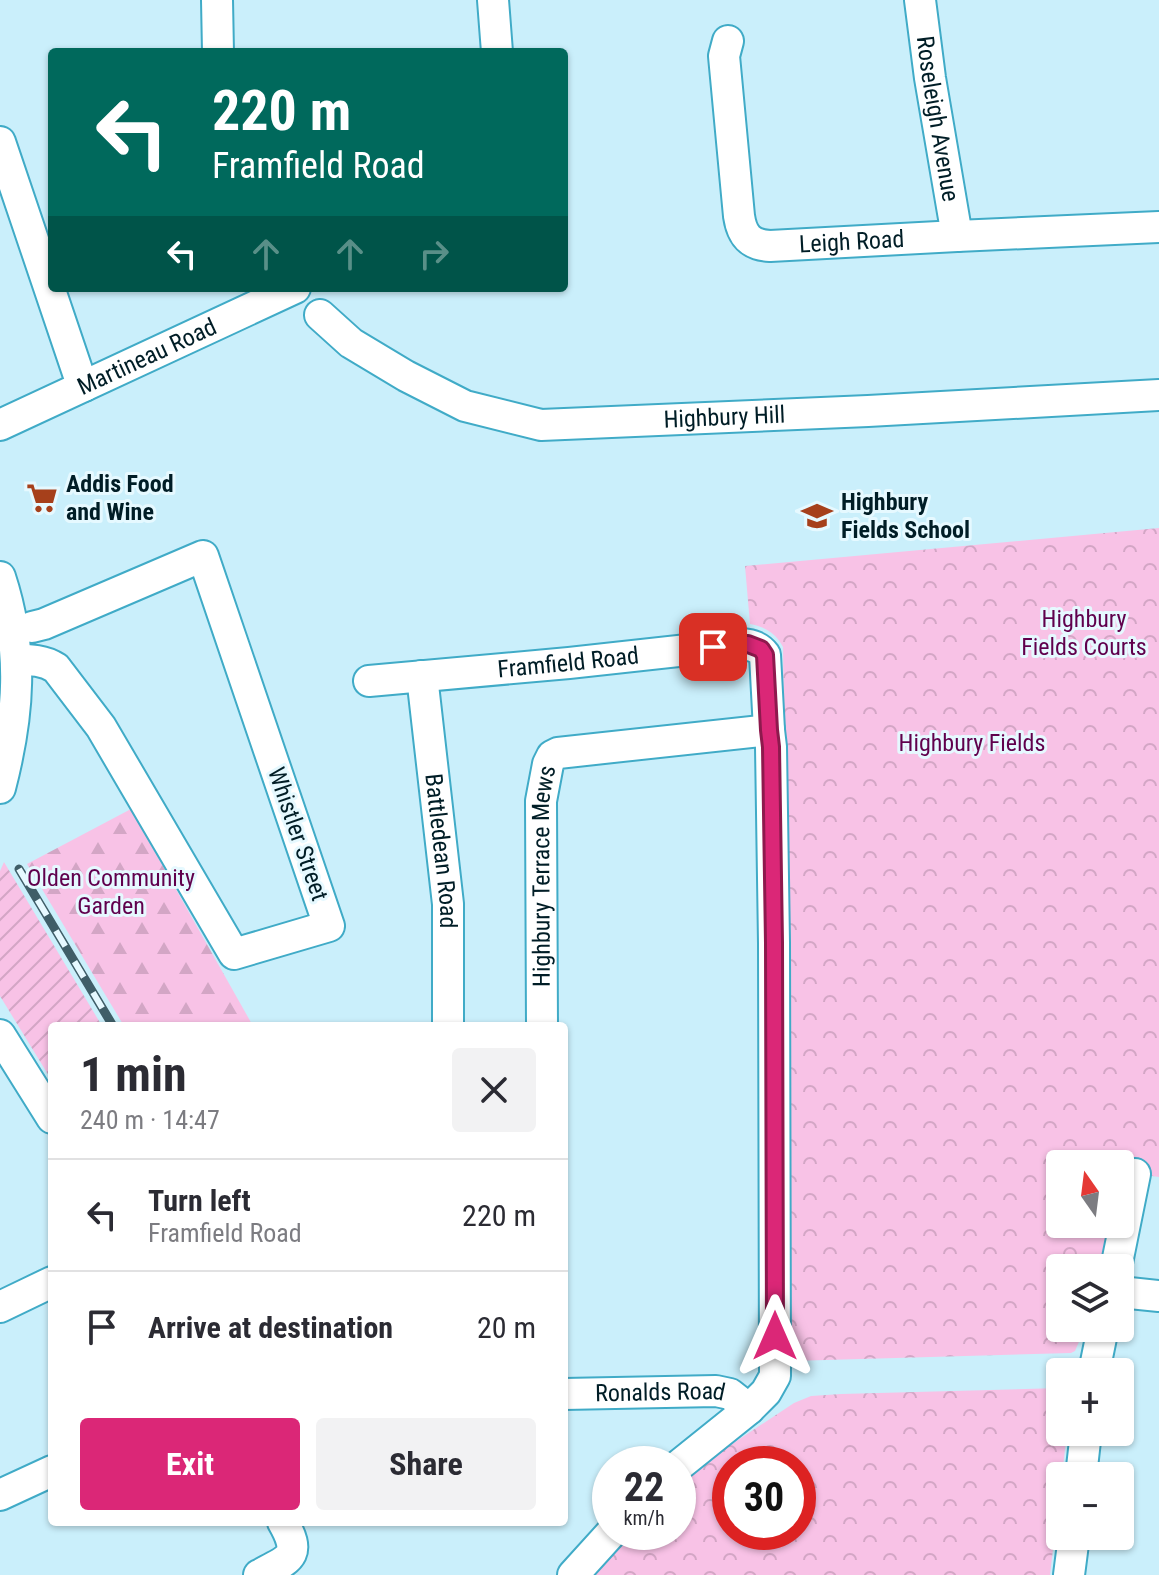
<!DOCTYPE html>
<html lang="en">
<head>
<meta charset="utf-8">
<style>
  body { margin:0; font-family:"Roboto Condensed",sans-serif; background:#f2f2f3; color:#2b2b33; height:100vh; display:flex; flex-direction:column; font-size:30px; white-space:nowrap }
  * { box-sizing:border-box; margin:0 }
  p { font-size:26px; color:#7c7c81 }
  .icon { flex:none; width:44px; height:44px; fill:none; stroke:currentColor; stroke-width:2; stroke-linecap:round; stroke-linejoin:round }
  .map { position:relative; flex:1; overflow:hidden }
  .drawer { position:absolute; left:48px; top:1022px; width:520px; height:504px; display:flex; flex-direction:column; background:#fff; border-radius:8px; box-shadow:0 2px 6px #0004 }
  .drawer>* { flex:none }
  .banner { position:absolute; left:48px; top:48px; width:520px; height:244px; border-radius:8px; box-shadow:0 2px 6px #0004; background:#00695c; color:#fff; overflow:hidden }
  .needle { width:52px; rotate:346deg }
  .buttons { position:absolute; left:1046px; top:1150px; display:grid; gap:16px }
  .buttons a { display:grid; place-items:center; width:88px; height:88px; border-radius:8px; background:#fff; box-shadow:0 2px 6px #0004; font-size:40px }
  .speed { position:absolute; left:592px; top:1446px; display:flex; gap:16px; font-size:40px; font-weight:700; text-align:center }
  .speed>* { display:grid; place-content:center; width:104px; height:104px; border-radius:50%; background:#fff; box-shadow:0 2px 6px #0004; line-height:1 }
  .speed small { font-size:20px; font-weight:400 }
  .speed .limit { border:12px solid #d22; background:#fff; color:#111 }
  .pin { position:absolute; display:grid; place-items:center; width:68px; height:68px; color:#fff; margin:-34px; border-radius:16px; box-shadow:0 4px 12px #0006 }
  .me { position:absolute; width:88px; margin:-44px; rotate:0deg; stroke-linejoin:round; filter:drop-shadow(0 0 6px #0008) }
  .turn { display:flex; align-items:center; gap:28px; height:168px; padding:0 32px; font-size:36px }
  .turn .icon { width:104px; height:104px; stroke-width:2.5 }
  .turn b { display:block; font-size:56px; line-height:68px }
  .lanes { display:flex; align-items:center; height:76px; padding:0 32px; background:#0003; justify-content:center; gap:40px; direction:ltr }
  .lanes .off { opacity:.35 }
  .round { display:grid; place-items:center; flex:none; width:84px; height:84px; border-radius:8px; background:#f2f2f3 }
  .summary { display:flex; align-items:center; justify-content:space-between; height:136px; padding:0 32px }
  h1 { font-size:48px; font-weight:700; line-height:60px }
  .cta { display:flex; gap:16px; margin-top:auto; padding:16px 32px }
  .cta a { flex:1; height:92px; border-radius:8px; background:#db2777; color:#fff; font-size:32px; font-weight:700; line-height:92px; text-align:center }
  .cta a+a { background:#f2f2f3; color:#2b2b33 }
  ul { padding:0; list-style:none }
  li { display:flex; align-items:center; gap:24px; height:112px; padding:0 32px; border-top:2px solid #e1e1e2 }
  li div { flex:1 }
  li b { display:block; font-size:30px }
  li em { font-style:normal }
  .map>svg:first-child { display:block }
  .forest { fill:url(#forest-firs) }
  .park { fill:url(#park-crowns); fill-rule:evenodd }
  .garden { fill:url(#garden-furrows) }
  .lines { fill:none; stroke-linecap:round; stroke-linejoin:round }
  .minor-casing { stroke:#40abc7; stroke-width:34 }
  .minor { stroke:#fff; stroke-width:30 }
  .rail-casing { stroke:#3f5e68; stroke-width:9 }
  .rail { stroke:#e6f9ff; stroke-width:6; stroke-dasharray:18; stroke-linecap:butt }
  .route-casing { stroke:#8e194d; stroke-width:20 }
  .route { stroke:#db2777; stroke-width:14 }
  .labels { text-anchor:middle; stroke-width:6; stroke-linejoin:round; paint-order:stroke }
  .street-label { font-size:24px; fill:#001d26; stroke:#e6f9ff }
  .poi-label { font-size:24px; font-weight:bold; fill:#001d26; stroke:#e6f9ff; text-anchor:start }
  .park-label { font-size:24px; fill:#60004d; stroke:#e6f9ff }
</style>
</head>
<body>
<div class="map">
<svg width="1159" height="1575" viewBox="0 0 1159 1575">
  <defs>
    <pattern id="forest-firs" width="22" height="20" patternUnits="userSpaceOnUse" patternTransform="scale(2)"><rect width="22" height="20" fill="#f8c2e6"/><path d="M5 1l3.5 6h-7zM16 11l3.5 6h-7z" fill="#d3a6c5"/></pattern>
    <pattern id="park-crowns" width="20" height="18" patternUnits="userSpaceOnUse" patternTransform="scale(2)"><rect width="20" height="18" fill="#f8c2e6"/><path d="M2 6a3 3 0 1 1 6 0M12 15a3 3 0 1 1 6 0" fill="none" stroke="#d3a6c5"/></pattern>
    <pattern id="garden-furrows" width="10" height="10" patternUnits="userSpaceOnUse" patternTransform="scale(2)"><rect width="10" height="10" fill="#f8c2e6"/><path d="M-1 1l2-2M0 10L10 0M9 11l2-2" fill="none" stroke="#d3a6c5"/></pattern>
  </defs>
  <rect width="100%" height="100%" fill="#caeffb"/>
  <!-- forest -->
  <path class="forest" d="M131 809 138 822 253 1026H124L27 864Z"/>
  <!-- park -->
  <path class="park" d="M1159 528V1177L1125 1172 1120 1196V1164H1060V1224H1114L1105 1268H1060V1328H1085L1075 1351 1071 1353 791 1361 783 647C776 633 765 627 750 624L745 566Z
    M1060 1388V1432H1067L1062 1476H1060V1491L1050 1575H587L628 1532H678V1487L720 1452 794 1403 811 1396 841 1394ZM730 1464H798V1532H730Z"/>
  <!-- garden -->
  <path class="garden" d="M4 862 102 1026H52V1081L0 996V871Z"/>
  <g class="lines">
    <defs>
      <g id="minor">
        <path d="M217 0 218 52"/>
        <path d="M493 0 497 52"/>
        <path id="s1" d="M920 0 930 78 957 236"/>
        <path id="s2" d="M728 41 724 56 739 216C742 236 750 245 770 246L957 236 1159 227"/>
        <path d="M0 142 78 373 84 386"/>
        <path id="s3" d="M320 315 351 343 406 376 465 406 541 425 868 411 1159 395"/>
        <path id="s4" d="M0 425 295 288"/>
        <path d="M0 577C24 650 19 715 0 788"/>
        <path d="M17 660C31 660 44 660 56 668L101 727 234 954 329 926 203 556 44 624 32 627"/>
        <path id="s5" d="M422 676 448 904V1026"/>
        <path id="s6" d="M369 681 569 663 742 644C752 645 759 647 765 655L769 730 771 747 774 943 775 1376 766 1392 749 1409 678 1466"/>
        <path id="s7" d="M542 1026 541 801 548 764 552 756 558 753 769 730"/>
        <path d="M0 1035 52 1118"/>
        <path d="M1116 1268 1135 1174"/>
        <path d="M1120 1292 1159 1296"/>
        <path d="M0 1307 52 1282"/>
        <path d="M1094 1372 1103 1328"/>
        <path id="s8" d="M564 1394 716 1391 730 1394 749 1409"/>
        <path d="M1081 1476 1086 1432"/>
        <path d="M0 1495 52 1471"/>
        <path d="M259 1575C289 1559 303 1557 283 1522"/>
        <path d="M573 1575 612 1532"/>
        <path d="M1069 1575 1074 1536"/>
      </g>
    </defs>
    <!-- minor casing -->
    <use href="#minor" class="minor-casing"/>
    <!-- minor -->
    <use href="#minor" class="minor"/>
    <defs>
      <path id="rail" d="M19 869 113 1026"/>
    </defs>
    <!-- rail casing -->
    <use href="#rail" class="rail-casing"/>
    <!-- rail -->
    <use href="#rail" class="rail"/>
  </g>
  <g class="lines">
    <defs>
      <path id="route" d="M713 647 748 644 761 649 765 655 769 730 771 747 774 943 775 1336"/>
    </defs>
    <!-- route casing -->
    <use href="#route" class="route-casing"/>
    <!-- route -->
    <use href="#route" class="route"/>
  </g>
  <!-- icons -->
  <defs>
    <symbol id="supermarket-bare" viewBox="-9 -9 18 18"><path d="M-6-5.5h2.5l.6 2H6L4.5 2H-2.5L-4.4-4H-6ZM-1.5 3.2a1.3 1.3 0 1 0 .1 0ZM3 3.2a1.3 1.3 0 1 0 .1 0Z" fill="#a6401b" stroke="#e6f9ff" stroke-width="2.5" paint-order="stroke"/></symbol>
    <symbol id="school-bare" viewBox="-9 -9 18 18"><path d="M0-5L7-2L0 1L-7-2ZM-4 1L0 2.5L4 1V4Q0 6-4 4Z" fill="#a6401b" stroke="#e6f9ff" stroke-width="2.5" paint-order="stroke"/></symbol>
  </defs>
  <g fill-rule="evenodd">
    <use href="#supermarket-bare" x="20" y="476" width="44" height="44"/>
    <use href="#school-bare" x="795" y="494" width="44" height="44"/>
  </g>
  <g class="labels">
    <!-- street labels -->
    <g class="street-label">
      <text dy="8" stroke="none"><textPath href="#s1" startOffset="120">Roseleigh Avenue</textPath></text>
      <text dy="8" stroke="none"><textPath href="#s2" startOffset="306">Leigh Road</textPath></text>
      <text dy="8" stroke="none"><textPath href="#s4" startOffset="162">Martineau Road</textPath></text>
      <text dy="8" stroke="none"><textPath href="#s3" startOffset="434">Highbury Hill</textPath></text>
      <text dy="8" stroke="none"><textPath href="#s6" startOffset="200">Framfield Road</textPath></text>
      <text transform="translate(298 834) rotate(71)" y="8">Whistler Street</text>
      <text dy="8" stroke="none"><textPath href="#s5" startOffset="176">Battledean Road</textPath></text>
      <text dy="8" stroke="none"><textPath href="#s7" startOffset="150">Highbury Terrace Mews</textPath></text>
      <text dy="8" stroke="none"><textPath href="#s8" startOffset="96">Ronalds Road</textPath></text>
    </g>
    <!-- poi labels -->
    <g class="poi-label">
      <text x="66" y="492">Addis Food<tspan x="66" dy="28">and Wine</tspan></text>
      <text x="841" y="510">Highbury<tspan x="841" dy="28">Fields School</tspan></text>
    </g>
    <!-- park labels -->
    <g class="park-label">
      <text x="1084" y="627">Highbury<tspan x="1084" dy="28">Fields Courts</tspan></text>
      <text x="972" y="751">Highbury Fields</text>
      <text x="111" y="886">Olden Community<tspan x="111" dy="28">Garden</tspan></text>
    </g>
  </g>
</svg>
<div class="buttons">
<a><svg class="needle" viewBox="-14 -14 28 28"><path d="M0-13l5 13h-10z" fill="#e53935"/><path d="M0 13l5-13h-10z" fill="#7c7c81"/></svg></a>
<a><svg class="icon" aria-label="layers" viewBox="0 0 24 24"><path d="M12 4l9 5-9 5-9-5zM3 14l9 5 9-5"/></svg></a>
<a>+</a>
<a>−</a>
</div>
<div class="speed"><div>22<small>km/h</small></div><div class="limit">30</div></div>
<div class="pin" style="left:713px;top:647px;background:#d93025"><svg class="icon" aria-label="arrive" viewBox="0 0 24 24"><path d="M6 21V4h12l-3 4 3 4H6"/></svg></div>
<svg class="me" style="left:775px;top:1336px" viewBox="-20 -20 40 40"><path d="M0-17L14 15 0 8-14 15z" fill="#db2777" stroke="#fff" stroke-width="4"/></svg>
<div class="banner">
<div class="turn"><svg class="icon" aria-label="left" viewBox="0 0 24 24"><path d="M17 20v-9H6M10 6l-5 5 5 5"/></svg><div><b>220 m</b>Framfield Road</div></div>
<div class="lanes"><svg class="icon" aria-label="left" viewBox="0 0 24 24"><path d="M17 20v-9H6M10 6l-5 5 5 5"/></svg><svg class="icon off" aria-label="ahead" viewBox="0 0 24 24"><path d="M12 20V5M6 11l6-6 6 6"/></svg><svg class="icon off" aria-label="ahead" viewBox="0 0 24 24"><path d="M12 20V5M6 11l6-6 6 6"/></svg><svg class="icon off" aria-label="right" viewBox="0 0 24 24"><path d="M7 20v-9h11M14 6l5 5-5 5"/></svg></div>
</div>
<section class="drawer">
<div class="summary"><div><h1>1 min</h1><p>240 m · 14:47</p></div><a class="round"><svg class="icon" aria-label="close" viewBox="0 0 24 24"><path d="M6 6l12 12M18 6L6 18"/></svg></a></div>
<ul>
<li><svg class="icon" aria-label="left" viewBox="0 0 24 24"><path d="M17 20v-9H6M10 6l-5 5 5 5"/></svg><div><b>Turn left</b><p>Framfield Road</p></div><em>220 m</em></li>
<li><svg class="icon" aria-label="arrive" viewBox="0 0 24 24"><path d="M6 21V4h12l-3 4 3 4H6"/></svg><div><b>Arrive at destination</b></div><em>20 m</em></li>
</ul>
<div class="cta"><a>Exit</a><a>Share</a></div>
</section>
</div>
</body>
</html>
